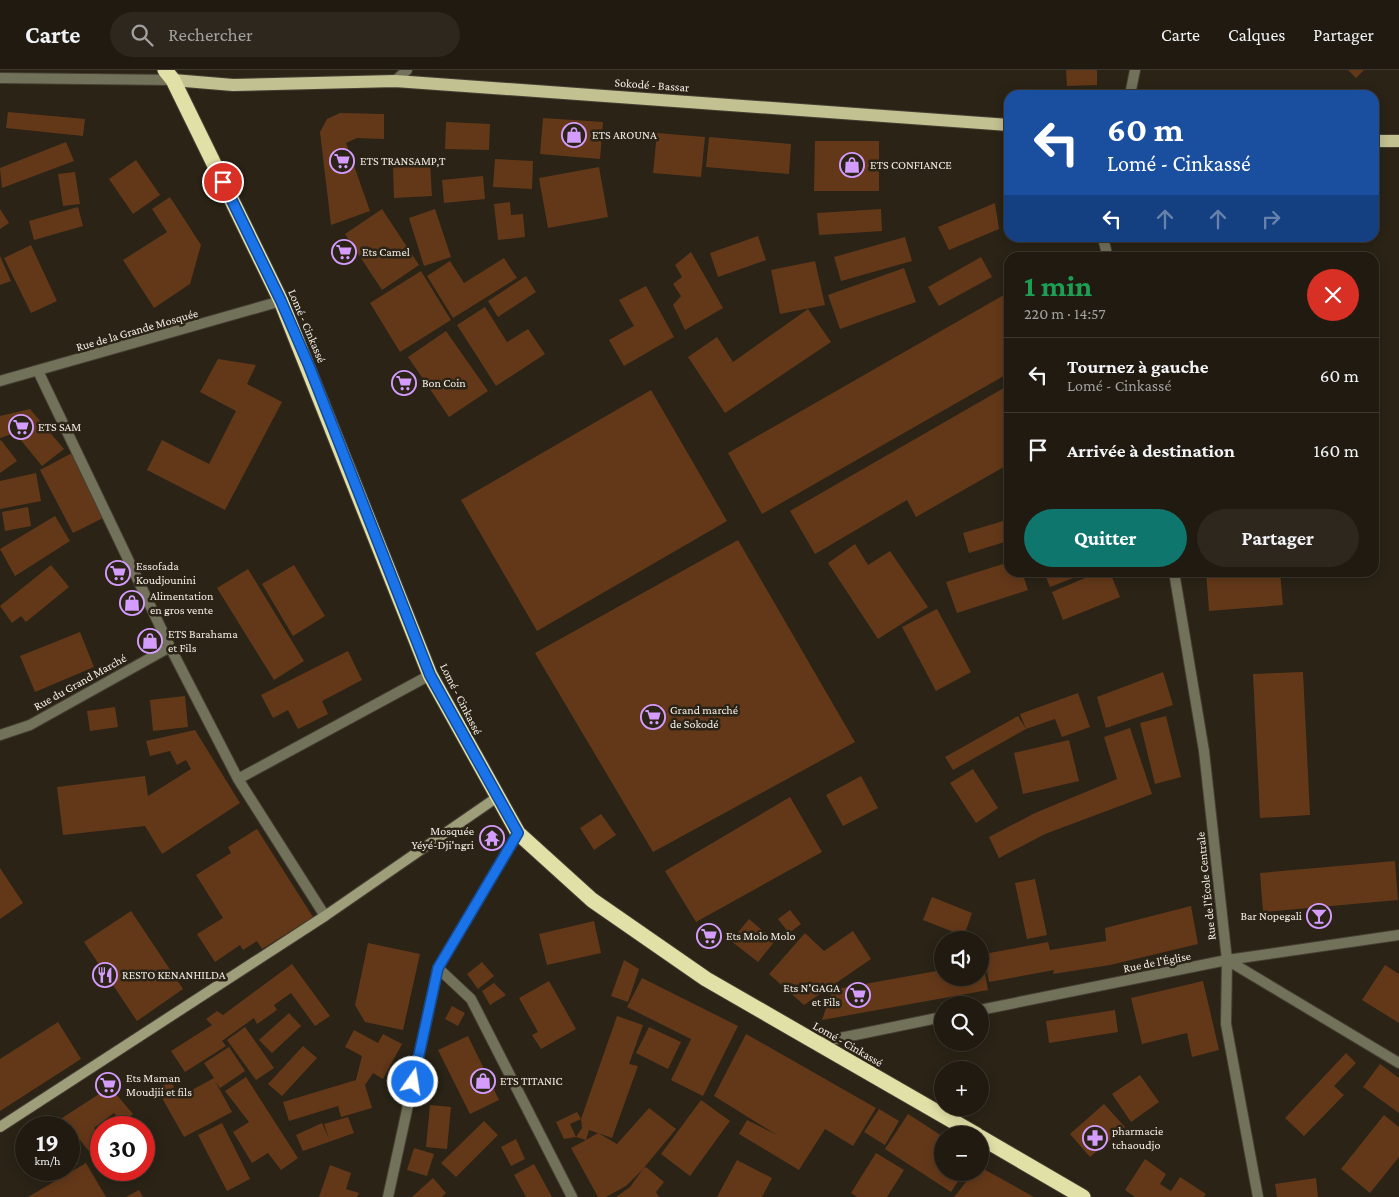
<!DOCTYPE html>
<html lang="fr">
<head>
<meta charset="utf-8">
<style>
  body { margin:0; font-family:"Crimson Pro",serif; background:#2d271e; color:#f1f3f6; height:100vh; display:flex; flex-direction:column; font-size:19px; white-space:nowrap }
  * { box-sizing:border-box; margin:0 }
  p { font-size:16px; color:#a2a19f }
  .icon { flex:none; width:28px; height:28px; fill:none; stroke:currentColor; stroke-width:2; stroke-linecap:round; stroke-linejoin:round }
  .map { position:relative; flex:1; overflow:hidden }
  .details { position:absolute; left:1004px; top:182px; width:375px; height:325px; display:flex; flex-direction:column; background:#201a10; border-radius:15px; box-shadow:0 2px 12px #0003,0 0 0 1px #3d3830 }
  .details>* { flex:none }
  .hud { position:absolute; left:1004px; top:20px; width:375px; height:152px; border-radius:15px; box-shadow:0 2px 12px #0003,0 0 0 1px #3d3830; background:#1a4fa0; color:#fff; overflow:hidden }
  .buttons { position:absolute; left:934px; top:861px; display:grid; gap:10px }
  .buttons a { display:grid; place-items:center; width:55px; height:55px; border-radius:50%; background:#201a10; box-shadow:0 2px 12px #0003,0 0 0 1px #3d3830; font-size:25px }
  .speed { position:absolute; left:15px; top:1046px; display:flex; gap:10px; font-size:25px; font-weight:700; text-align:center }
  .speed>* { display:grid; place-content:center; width:65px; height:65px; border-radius:50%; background:#201a10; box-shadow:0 2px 12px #0003,0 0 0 1px #3d3830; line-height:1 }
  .speed small { font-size:12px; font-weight:400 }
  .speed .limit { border:8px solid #d22; background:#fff; color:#111 }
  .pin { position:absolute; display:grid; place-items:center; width:42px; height:42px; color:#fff; margin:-21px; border:2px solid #fff; border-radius:50%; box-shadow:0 1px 5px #0007 }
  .me { position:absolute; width:55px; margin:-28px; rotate:13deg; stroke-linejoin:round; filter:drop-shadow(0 0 4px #0008) }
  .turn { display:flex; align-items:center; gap:18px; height:105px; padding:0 20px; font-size:22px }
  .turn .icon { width:65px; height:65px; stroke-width:2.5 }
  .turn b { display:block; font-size:35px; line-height:42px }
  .lanes { display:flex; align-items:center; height:48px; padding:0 20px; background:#0003; justify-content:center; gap:25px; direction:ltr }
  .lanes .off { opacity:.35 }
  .round { display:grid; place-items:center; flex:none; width:52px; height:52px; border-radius:26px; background:#2d271e }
  .overview { display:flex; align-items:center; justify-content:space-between; height:85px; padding:0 20px }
  h1 { font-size:30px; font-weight:700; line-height:38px; color:#1e9e55 }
  .button { display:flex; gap:10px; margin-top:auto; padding:10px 20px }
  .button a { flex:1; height:58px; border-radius:30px; background:#0f766e; color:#fff; font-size:20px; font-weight:700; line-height:58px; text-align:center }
  .button a+a { background:#2d271e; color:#f1f3f6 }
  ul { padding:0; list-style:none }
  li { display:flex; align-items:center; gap:15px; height:75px; padding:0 20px; border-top:1px solid #3d3830 }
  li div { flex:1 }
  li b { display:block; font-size:19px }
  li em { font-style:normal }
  header { display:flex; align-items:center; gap:30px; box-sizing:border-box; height:70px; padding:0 25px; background:#201a10; border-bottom:1px solid #3d3830 }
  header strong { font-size:24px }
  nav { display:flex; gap:28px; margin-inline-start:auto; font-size:18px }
  .search { width:350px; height:45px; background:#2d271e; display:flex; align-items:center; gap:12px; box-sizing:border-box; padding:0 18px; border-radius:28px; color:#a2a19f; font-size:19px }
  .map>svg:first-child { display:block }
  .building { fill:#633819 }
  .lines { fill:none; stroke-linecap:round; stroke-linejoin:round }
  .street-casing { stroke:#463f33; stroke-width:12 }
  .secondary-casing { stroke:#463f33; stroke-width:12 }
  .primary-casing { stroke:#463f33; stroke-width:14 }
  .highway-casing { stroke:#463f33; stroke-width:17 }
  .street { stroke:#72725b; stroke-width:10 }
  .secondary { stroke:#9f9e7a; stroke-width:10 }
  .primary { stroke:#c2c191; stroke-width:12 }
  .highway { stroke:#e1e0a7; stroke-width:15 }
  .route-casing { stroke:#114b97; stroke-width:12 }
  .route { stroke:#1a73e8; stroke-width:9 }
  .labels { text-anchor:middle; stroke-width:5; stroke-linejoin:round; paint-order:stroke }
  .street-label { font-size:12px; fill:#f3eee6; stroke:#2a2316 }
  .poi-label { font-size:12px; fill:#f3eee6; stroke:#2a2316; text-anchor:start }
</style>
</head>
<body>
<header>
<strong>Carte</strong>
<div class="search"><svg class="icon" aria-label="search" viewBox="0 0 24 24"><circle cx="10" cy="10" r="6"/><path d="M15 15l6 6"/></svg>Rechercher</div>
<nav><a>Carte</a><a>Calques</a><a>Partager</a></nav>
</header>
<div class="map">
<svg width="1399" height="1127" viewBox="0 0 1399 1127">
  <rect width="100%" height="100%" fill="#2a2316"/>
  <!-- building -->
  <path class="building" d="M1066 0H1097V15L1067 16Z
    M1348 0H1364L1356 8Z
    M8 42 85 49 83 66 6 58Z
    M340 43 384 44V69L357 68 346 73 370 141 331 155 320 62 327 49Z
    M543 48 603 52 600 89 540 84Z
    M446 52 490 54 489 80 445 79Z
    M657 63 705 67 701 107 653 103Z
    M709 67 791 74 789 104 706 97Z
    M815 71H879V121H814Z
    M66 72 74 91 2 118 0 98Z
    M495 89 533 91 532 119 493 117Z
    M136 90 160 125 133 144 109 109Z
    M430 93 432 126 394 128 393 95Z
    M599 97 608 147 548 158 539 108Z
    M75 102 80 134 63 136 58 104Z
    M483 106 485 129 444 133 442 110Z
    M170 127 201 175 190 214 154 238 123 190 167 162 152 139Z
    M510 132 511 145 523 144 525 167 498 170 494 134Z
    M995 133 999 159 949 180 938 157Z
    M78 137 83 156 34 170 29 151Z
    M0 139 9 153 0 159Z
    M382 139 419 195 382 220 345 164Z
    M435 139 451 187 424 196 409 148Z
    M881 139 882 161 819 165 817 143Z
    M758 166 766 190 718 207 710 183Z
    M905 167 912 191 841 211 834 187Z
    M31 175 57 231 31 243 4 188Z
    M691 182 723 238 685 260 673 235 681 226 673 214 682 207 675 195Z
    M0 186 11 211 0 215Z
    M981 187 992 207 939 236 928 217Z
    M504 188 517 208 453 248 427 206 450 191 464 213Z
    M815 191 825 235 780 244 771 200Z
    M904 198 916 232 840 259 828 225Z
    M421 201 451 250 400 282 370 233Z
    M526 206 536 222 498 247 488 231Z
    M646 216 674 267 624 296 609 270 634 256 619 230Z
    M1009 222V303L762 444 728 383Z
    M485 237 507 272 528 259 545 284 496 316 457 255Z
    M808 239 831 272 725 343 688 287 717 267 733 292Z
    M446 261 488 321 449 347 408 287Z
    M218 289 256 295 247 314 282 332 225 440 147 400 162 370 209 394 236 341 200 322Z
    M1009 315V394L916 447 907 430 815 484 790 441Z
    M651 320 727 451 537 561 461 430Z
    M30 339 64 379 42 396 15 363 0 368V346Z
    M1 370 17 391 0 403V371Z
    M72 383 105 447 73 463 40 400Z
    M36 403 41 431 0 439V411Z
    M28 437 31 456 5 461 2 442Z
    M55 446 70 471 15 506 0 479Z
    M1003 451 1008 471 969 483 963 463Z
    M738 470 855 672 653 782 535 583Z
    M855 474 868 495 890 481 928 537 878 569 828 493Z
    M1009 492V502H1022L1028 520 957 543 946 512Z
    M51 495 69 517 26 552 21 546 12 553 0 536Z
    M294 495 325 546 293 566 262 514Z
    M248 499 304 591 274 610 217 518Z
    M1044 502H1086V503L1050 517Z
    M1099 502H1110L1120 527 1063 550 1052 522Z
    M1206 502H1280L1283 535 1209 541Z
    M937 539 971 602 936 621 902 557Z
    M80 562 94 597 35 622 20 586Z
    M348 581 362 610 322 631 328 644 298 659 288 640 273 648 261 625Z
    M1163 602 1173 635 1106 658 1097 627Z
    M1303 602 1310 745 1260 748 1253 604Z
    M1078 623 1090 657 1062 667 1055 649 1026 659 953 700 945 687 1018 646 1026 659 1020 644Z
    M185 626 188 657 153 661 150 630Z
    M115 637 118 657 90 661 87 641Z
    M1166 646 1181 707 1155 714 1140 653Z
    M1130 658 1152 724 1045 764 999 788 989 767 1035 743 1117 709 1104 667Z
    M195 660 240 733 162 784 145 756 63 765 57 717 145 706 148 726 191 699 186 690 177 695 170 681 150 686 146 671Z
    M1069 670 1079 711 1023 724 1014 683Z
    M973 699 998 738 976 753 950 713Z
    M861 706 878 738 843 756 826 725Z
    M790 727 822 782 696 852 665 801Z
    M601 744 616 765 594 780 580 758Z
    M257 759 313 847 262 879 257 871 243 880 240 875 215 892 197 864 223 848 196 805 231 783 228 777Z
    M1395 791 1398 830 1263 842 1260 803Z
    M0 798 23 833 0 849Z
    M1035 809 1047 865 1027 869 1015 813Z
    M932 827 972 843 964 866 923 850Z
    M1191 836 1198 874 1110 895 1053 904 1054 900 989 912 984 884 1048 872 1050 880 1106 871 1105 858Z
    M790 840 801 854 789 863 778 849Z
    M131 841 183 919 137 951 84 872Z
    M749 849 775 871 758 892 731 871Z
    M594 851 601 883 547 895 539 864Z
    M853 861 871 889 804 935 769 904 805 863 824 881Z
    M368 873 420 884 403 960 365 952 355 935Z
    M624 890 639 899 628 932 611 926Z
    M482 892 494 906 478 919 467 904Z
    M983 893 988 920 822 950 832 920 942 900V908H980V894Z
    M292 894 330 946 315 956 291 923 274 935 277 940 257 954 254 948 222 971 226 976 185 1002 171 981 212 955 206 949 217 941 223 945Z
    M1385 895 1399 904V953L1362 930Z
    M642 908 738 956 703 1026 671 1010 691 969 627 937Z
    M549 911 576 959 541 979 532 965 538 962 519 928Z
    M1203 911 1219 980 1192 987 1187 963 1142 974 1131 928Z
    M494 913 506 925 490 935 482 921Z
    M452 936 465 943 458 956 445 949Z
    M1115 940 1118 962 1049 973 1046 951Z
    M289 943 301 956 272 983 259 970Z
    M617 946 643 955 629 994 638 996 612 1068 598 1063 617 1074 649 1038 676 1059 643 1099 646 1097 664 1112 656 1122 659 1127H616L630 1117 643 1099 626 1116 606 1127H598L571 1078 586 1070 598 1063 589 1060 586 1070 576 1067 564 1069 556 1052 577 1042 581 1049 570 1054 576 1067 582 1058 581 1049Z
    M58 952 81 989 0 1041V989Z
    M245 957 274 998 256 1010 227 970Z
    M649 957 681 972 668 999 636 983Z
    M354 960 378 973 383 964 402 974 383 1009 373 1003 365 1015 372 1038 341 1047 338 1036 289 1051 283 1032 356 1010 362 986 345 977Z
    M746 964 876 1038 853 1076 825 1059 799 1100 739 1064 747 1050 777 1065 714 1026Z
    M468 966 499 1030 470 1044 438 980Z
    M303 976 317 988 282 1026 268 1014Z
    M229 977 245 1001 220 1018 215 1011 232 1042 184 1067 157 1019 171 1011 179 1027 214 1008 204 993Z
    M1346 983 1356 993 1334 1016 1344 1025 1304 1066 1285 1048Z
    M1380 994 1399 1008V1043L1363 1017Z
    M1140 1005 1159 1032 1131 1052 1112 1024Z
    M246 1007 298 1088 281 1100 268 1083 252 1093 233 1062 249 1052 225 1021Z
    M110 1017 133 1044 122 1053 114 1043 94 1058 101 1068V1096L62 1048Z
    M701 1030 730 1051 690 1106 661 1084Z
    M1104 1034 1125 1057 1090 1087 1070 1064Z
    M430 1035 451 1037 447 1079 426 1077Z
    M879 1039 899 1051 885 1075 864 1062Z
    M908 1044 942 1066V1102H964L951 1122 885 1079Z
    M1384 1045 1399 1057V1087L1370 1123 1341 1099Z
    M348 1047 354 1063 303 1081 296 1065 322 1053 329 1069 324 1054Z
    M484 1051 498 1065 456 1107 441 1093Z
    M222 1053 250 1109 227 1121 198 1065Z
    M516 1069 525 1089 511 1096 501 1077Z
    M414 1078 434 1084 427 1106 407 1100Z
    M876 1083 904 1100 887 1127H857L851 1123Z
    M1145 1089 1166 1104 1160 1114 1171 1121 1180 1107 1206 1124 1204 1127H1135L1125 1120Z
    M737 1090 772 1108 762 1127H717Z
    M86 1093 106 1127H28Z
    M534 1094 552 1127H526L514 1105Z
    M330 1095 351 1103 346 1119 359 1123 357 1127H319Z
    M980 1097 1034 1127H954L974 1102H980Z
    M433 1108 446 1123 442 1127H412Z
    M1316 1108 1318 1127H1277L1275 1114Z
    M139 1120 143 1127H126Z"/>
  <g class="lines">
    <defs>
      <path id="street" d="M0 8 173 10
        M395 11 407 0
        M1130 25 1135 0
        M1103 168 1108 188
        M38 301 170 577 238 709 325 846
        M0 311 281 231
        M1174 502 1204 681 1227 890 1226 954 1258 1127
        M0 665 30 655 170 577
        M238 709 430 605
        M518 763 438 898 471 929 572 1127
        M1227 890 1399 993
        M980 940 1227 890 1399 865
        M816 973 942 947
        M388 1127 438 898"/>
      <path id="secondary" d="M0 1057 325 846 496 728"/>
      <path id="primary" d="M173 10 233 15 395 11 1009 55
        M1374 71H1399"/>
      <path id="highway" d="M165 0 173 10 281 231 430 605 518 763 592 830 706 909 977 1065
        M980 1067 1083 1127"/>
    </defs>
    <!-- street casing -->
    <use href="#street" class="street-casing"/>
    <!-- secondary casing -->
    <use href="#secondary" class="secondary-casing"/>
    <!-- primary casing -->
    <use href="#primary" class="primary-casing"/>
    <!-- highway casing -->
    <use href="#highway" class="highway-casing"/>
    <!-- street -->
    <use href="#street" class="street"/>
    <!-- secondary -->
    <use href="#secondary" class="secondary"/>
    <!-- primary -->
    <use href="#primary" class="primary"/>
    <!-- highway -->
    <use href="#highway" class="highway"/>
  </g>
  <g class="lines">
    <defs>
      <path id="route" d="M223 112 281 231 309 296 430 605 518 763 438 898 413 1012"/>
    </defs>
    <!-- route casing -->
    <use href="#route" class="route-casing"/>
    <!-- route -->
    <use href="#route" class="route"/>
  </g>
  <!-- icons -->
  <defs>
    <symbol id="shop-ring" viewBox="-11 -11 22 22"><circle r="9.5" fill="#2a2316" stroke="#d49cfc" stroke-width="1.5"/><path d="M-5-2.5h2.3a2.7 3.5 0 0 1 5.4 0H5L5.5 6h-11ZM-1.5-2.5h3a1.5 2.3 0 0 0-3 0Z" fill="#d49cfc"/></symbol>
    <symbol id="supermarket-ring" viewBox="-11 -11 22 22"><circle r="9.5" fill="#2a2316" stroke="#d49cfc" stroke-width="1.5"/><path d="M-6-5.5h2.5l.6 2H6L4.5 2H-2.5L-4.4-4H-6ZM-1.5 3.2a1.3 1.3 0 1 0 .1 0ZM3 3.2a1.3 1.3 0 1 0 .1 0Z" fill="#d49cfc"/></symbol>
    <symbol id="temple-ring" viewBox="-11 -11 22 22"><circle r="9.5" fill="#2a2316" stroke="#d49cfc" stroke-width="1.5"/><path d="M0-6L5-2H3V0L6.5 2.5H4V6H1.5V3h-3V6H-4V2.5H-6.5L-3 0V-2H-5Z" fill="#d49cfc"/></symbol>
    <symbol id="bar-ring" viewBox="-11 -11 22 22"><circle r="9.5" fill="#2a2316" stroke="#d49cfc" stroke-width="1.5"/><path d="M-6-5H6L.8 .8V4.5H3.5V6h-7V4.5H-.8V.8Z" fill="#d49cfc"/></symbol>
    <symbol id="restaurant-ring" viewBox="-11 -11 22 22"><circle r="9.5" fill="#2a2316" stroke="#d49cfc" stroke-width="1.5"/><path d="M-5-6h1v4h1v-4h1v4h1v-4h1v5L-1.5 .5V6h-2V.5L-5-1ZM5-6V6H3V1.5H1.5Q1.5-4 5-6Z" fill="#d49cfc"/></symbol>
    <symbol id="pharmacy-ring" viewBox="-11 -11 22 22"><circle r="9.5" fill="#2a2316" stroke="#d49cfc" stroke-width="1.5"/><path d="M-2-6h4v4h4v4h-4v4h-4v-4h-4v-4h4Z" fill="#d49cfc"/></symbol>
  </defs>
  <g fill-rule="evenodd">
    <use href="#shop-ring" x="560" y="51" width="28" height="28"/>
    <use href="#supermarket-ring" x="328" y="77" width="28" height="28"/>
    <use href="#shop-ring" x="838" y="81" width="28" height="28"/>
    <use href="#supermarket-ring" x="330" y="168" width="28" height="28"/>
    <use href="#supermarket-ring" x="390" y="299" width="28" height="28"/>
    <use href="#supermarket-ring" x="7" y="343" width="28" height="28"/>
    <use href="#supermarket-ring" x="104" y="489" width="28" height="28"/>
    <use href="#shop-ring" x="118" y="519" width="28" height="28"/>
    <use href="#shop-ring" x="136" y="557" width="28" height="28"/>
    <use href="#supermarket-ring" x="639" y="633" width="28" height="28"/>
    <use href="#temple-ring" x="478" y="754" width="28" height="28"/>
    <use href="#bar-ring" x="1305" y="832" width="28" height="28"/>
    <use href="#supermarket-ring" x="695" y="852" width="28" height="28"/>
    <use href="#restaurant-ring" x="91" y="891" width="28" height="28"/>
    <use href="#supermarket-ring" x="844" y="911" width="28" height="28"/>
    <use href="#shop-ring" x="469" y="997" width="28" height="28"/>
    <use href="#supermarket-ring" x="94" y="1001" width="28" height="28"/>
    <use href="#pharmacy-ring" x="1081" y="1054" width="28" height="28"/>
  </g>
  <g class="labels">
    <!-- street labels -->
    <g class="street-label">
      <text transform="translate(652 15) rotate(4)" y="4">Sokodé - Bassar</text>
      <text transform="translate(307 256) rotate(67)" y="4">Lomé - Cinkassé</text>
      <text transform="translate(137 260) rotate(-16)" y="4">Rue de la Grande Mosquée</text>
      <text transform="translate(80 612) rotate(-29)" y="4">Rue du Grand Marché</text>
      <text transform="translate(461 629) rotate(63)" y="4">Lomé - Cinkassé</text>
      <text transform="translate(1206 816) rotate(-96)" y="4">Rue de l'École Centrale</text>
      <text transform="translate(1157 892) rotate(-11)" y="4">Rue de l'Église</text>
      <text transform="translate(848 974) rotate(30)" y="4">Lomé - Cinkassé</text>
    </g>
    <!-- poi labels -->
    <g class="poi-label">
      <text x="592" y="69">ETS AROUNA</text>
      <text x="360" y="95">ETS TRANSAMP,T</text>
      <text x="870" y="99">ETS CONFIANCE</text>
      <text x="362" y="186">Ets Camel</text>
      <text x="422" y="317">Bon Coin</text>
      <text x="38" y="361">ETS SAM</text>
      <text x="136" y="500">Essofada<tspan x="136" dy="14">Koudjounini</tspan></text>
      <text x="150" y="530">Alimentation<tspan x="150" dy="14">en gros vente</tspan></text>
      <text x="168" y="568">ETS Barahama<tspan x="168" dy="14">et Fils</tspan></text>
      <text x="670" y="644">Grand marché<tspan x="670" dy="14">de Sokodé</tspan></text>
      <text x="474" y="765" text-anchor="end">Mosquée<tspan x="474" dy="14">Yéyé-Dji'ngri</tspan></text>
      <text x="1302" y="850" text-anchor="end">Bar Nopegali</text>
      <text x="726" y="870">Ets Molo Molo</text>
      <text x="122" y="909">RESTO KENANHILDA</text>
      <text x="840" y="922" text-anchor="end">Ets N'GAGA<tspan x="840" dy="14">et Fils</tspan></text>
      <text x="126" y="1012">Ets Maman<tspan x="126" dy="14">Moudjii et fils</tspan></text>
      <text x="500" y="1015">ETS TITANIC</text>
      <text x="1112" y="1065">pharmacie<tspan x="1112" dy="14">tchaoudjo</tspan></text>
    </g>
  </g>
</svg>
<div class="buttons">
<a><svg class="icon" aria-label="sound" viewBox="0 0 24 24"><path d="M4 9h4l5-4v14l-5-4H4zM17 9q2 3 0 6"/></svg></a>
<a><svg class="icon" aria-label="search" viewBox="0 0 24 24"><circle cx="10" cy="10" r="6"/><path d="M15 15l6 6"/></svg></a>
<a>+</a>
<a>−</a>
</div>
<div class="speed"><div>19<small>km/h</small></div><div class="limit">30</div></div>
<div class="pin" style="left:223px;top:112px;background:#d93025"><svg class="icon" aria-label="arrive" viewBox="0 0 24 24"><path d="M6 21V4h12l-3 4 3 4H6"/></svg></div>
<svg class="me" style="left:413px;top:1012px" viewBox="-20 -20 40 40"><circle r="17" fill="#1a73e8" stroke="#fff" stroke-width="3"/><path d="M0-11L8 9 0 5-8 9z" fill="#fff"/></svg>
<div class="hud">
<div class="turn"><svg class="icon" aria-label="left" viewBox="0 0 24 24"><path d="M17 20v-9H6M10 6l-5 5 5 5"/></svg><div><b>60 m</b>Lomé - Cinkassé</div></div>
<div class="lanes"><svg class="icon" aria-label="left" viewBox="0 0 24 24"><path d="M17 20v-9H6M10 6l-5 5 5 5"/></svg><svg class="icon off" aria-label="ahead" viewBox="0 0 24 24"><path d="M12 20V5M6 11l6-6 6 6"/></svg><svg class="icon off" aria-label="ahead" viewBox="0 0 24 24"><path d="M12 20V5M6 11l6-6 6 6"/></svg><svg class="icon off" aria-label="right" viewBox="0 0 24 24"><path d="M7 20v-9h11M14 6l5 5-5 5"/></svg></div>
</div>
<section class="details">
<div class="overview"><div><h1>1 min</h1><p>220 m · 14:57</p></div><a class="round" style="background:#d93025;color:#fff"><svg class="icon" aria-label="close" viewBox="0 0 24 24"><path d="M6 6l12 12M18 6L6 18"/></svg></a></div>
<ul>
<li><svg class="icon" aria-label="left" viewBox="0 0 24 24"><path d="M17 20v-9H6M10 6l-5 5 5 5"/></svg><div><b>Tournez à gauche</b><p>Lomé - Cinkassé</p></div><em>60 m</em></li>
<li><svg class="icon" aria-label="arrive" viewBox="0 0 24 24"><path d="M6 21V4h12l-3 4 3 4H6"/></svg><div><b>Arrivée à destination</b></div><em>160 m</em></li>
</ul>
<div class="button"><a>Quitter</a><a>Partager</a></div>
</section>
</div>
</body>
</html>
